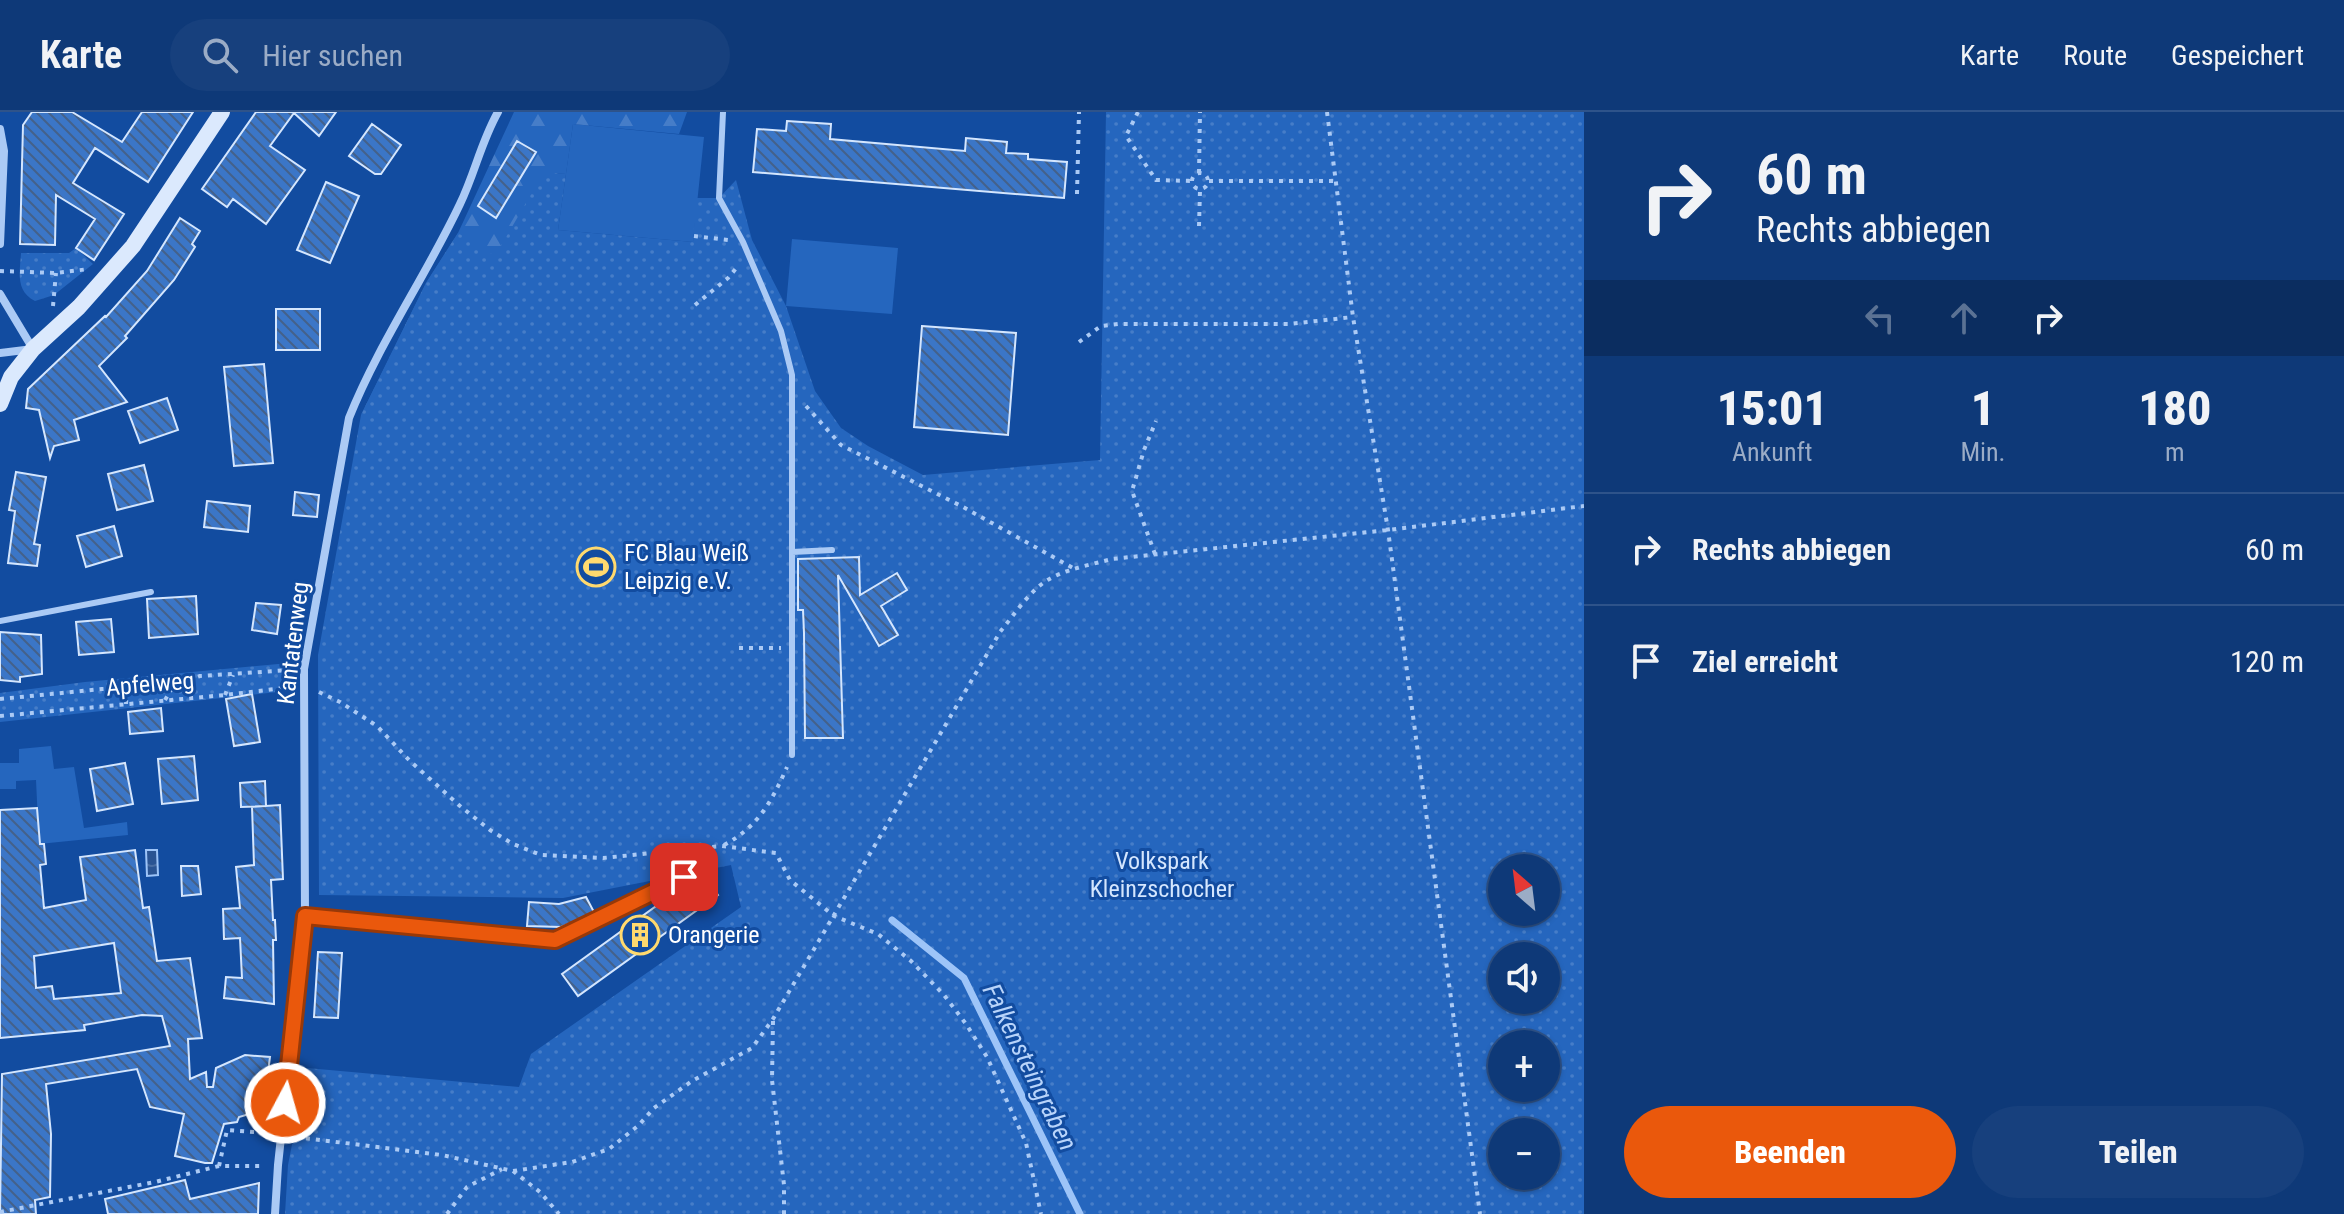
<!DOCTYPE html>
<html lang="de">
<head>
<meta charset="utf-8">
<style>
  body { margin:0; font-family:"Roboto Condensed",sans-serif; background:#17407d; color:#f1f3f6; height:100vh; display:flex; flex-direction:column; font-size:30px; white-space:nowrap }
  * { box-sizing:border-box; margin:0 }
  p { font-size:26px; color:#9bacc6 }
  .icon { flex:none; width:44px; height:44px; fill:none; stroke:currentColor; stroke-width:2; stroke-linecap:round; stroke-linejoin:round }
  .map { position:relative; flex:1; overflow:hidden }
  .sheet { display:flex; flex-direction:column; background:#0e3978; width:760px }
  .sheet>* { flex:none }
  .hud { background:#0e3978; color:#f1f3f6; overflow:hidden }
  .needle { width:52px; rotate:332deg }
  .fabs { position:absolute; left:1488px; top:742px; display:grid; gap:16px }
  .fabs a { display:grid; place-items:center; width:72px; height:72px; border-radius:50%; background:#0e3978; box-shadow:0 2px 6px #0004,0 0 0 2px #2e538a; font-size:40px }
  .pin { position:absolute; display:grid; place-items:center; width:68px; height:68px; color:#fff; margin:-34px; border-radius:16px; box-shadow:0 4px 12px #0006 }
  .me { position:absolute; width:88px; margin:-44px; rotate:6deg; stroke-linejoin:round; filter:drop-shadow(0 0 6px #0008) }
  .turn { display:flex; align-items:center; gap:28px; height:168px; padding:0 40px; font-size:36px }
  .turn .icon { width:104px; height:104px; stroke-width:2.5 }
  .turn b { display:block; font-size:56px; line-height:68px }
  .lanes { display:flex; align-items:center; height:76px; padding:0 40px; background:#0003; justify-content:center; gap:40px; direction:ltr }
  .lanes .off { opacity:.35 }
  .eta { display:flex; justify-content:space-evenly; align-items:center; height:136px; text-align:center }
  .eta b { font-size:48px; font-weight:800; line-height:56px }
  .button { display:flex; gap:16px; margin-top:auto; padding:16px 40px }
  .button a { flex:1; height:92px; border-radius:48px; background:#ea580c; color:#fff; font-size:32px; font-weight:800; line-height:92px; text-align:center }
  .button a+a { background:#17407d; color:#f1f3f6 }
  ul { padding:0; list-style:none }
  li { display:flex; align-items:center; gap:24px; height:112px; padding:0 40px; border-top:2px solid #2e538a }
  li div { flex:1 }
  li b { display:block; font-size:30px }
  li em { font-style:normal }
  header { display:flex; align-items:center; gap:48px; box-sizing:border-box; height:112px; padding:0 40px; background:#0e3978; border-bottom:2px solid #2e538a }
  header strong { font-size:38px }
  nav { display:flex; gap:44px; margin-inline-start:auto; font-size:28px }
  .search { width:560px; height:72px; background:#17407d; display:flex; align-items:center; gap:20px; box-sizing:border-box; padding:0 28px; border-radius:44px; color:#9bacc6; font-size:30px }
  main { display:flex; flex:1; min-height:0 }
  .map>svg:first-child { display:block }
  .green { fill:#2566be }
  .forest { fill:url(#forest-firs) }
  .park { fill:url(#park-dots); fill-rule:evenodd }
  .water { fill:url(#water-waves); stroke:#9dc4f8; stroke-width:2 }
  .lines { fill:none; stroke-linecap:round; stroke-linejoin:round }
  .stream { stroke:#9dc4f8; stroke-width:7 }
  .building { fill:url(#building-back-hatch); stroke:#d4e6fe; stroke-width:2; fill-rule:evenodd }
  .path { stroke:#abcaf5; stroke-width:4; stroke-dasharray:4 6; stroke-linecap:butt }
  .lane { stroke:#abcaf5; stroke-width:6 }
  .street { stroke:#abcaf5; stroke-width:8 }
  .secondary { stroke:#dbe9fd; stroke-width:16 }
  .route-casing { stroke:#983908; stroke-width:20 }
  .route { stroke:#ea580c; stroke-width:14 }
  .labels { text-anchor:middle; stroke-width:6; stroke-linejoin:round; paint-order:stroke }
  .poi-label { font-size:24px; fill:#fff; stroke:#124ca0; text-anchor:start }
  .street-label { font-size:24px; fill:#fff; stroke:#124ca0 }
  .park-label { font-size:24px; fill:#d4e6fe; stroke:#124ca0 }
  .water-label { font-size:26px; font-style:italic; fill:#b8d4fb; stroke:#124ca0 }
</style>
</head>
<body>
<header>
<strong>Karte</strong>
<div class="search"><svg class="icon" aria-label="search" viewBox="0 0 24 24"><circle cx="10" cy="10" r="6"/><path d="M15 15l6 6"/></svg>Hier suchen</div>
<nav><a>Karte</a><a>Route</a><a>Gespeichert</a></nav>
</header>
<main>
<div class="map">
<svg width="1584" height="1102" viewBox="0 0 1584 1102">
  <defs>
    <pattern id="forest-firs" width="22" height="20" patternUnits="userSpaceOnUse" patternTransform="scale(2)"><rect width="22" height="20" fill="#2566be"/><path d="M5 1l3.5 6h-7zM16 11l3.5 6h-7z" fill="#467dc8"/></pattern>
    <pattern id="park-dots" width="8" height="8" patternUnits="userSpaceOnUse" patternTransform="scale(2)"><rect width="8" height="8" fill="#2566be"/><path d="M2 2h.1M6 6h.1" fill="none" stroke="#467dc8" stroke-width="1.8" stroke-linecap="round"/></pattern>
    <pattern id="water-waves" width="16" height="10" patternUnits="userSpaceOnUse" patternTransform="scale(2)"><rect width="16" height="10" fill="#2a5493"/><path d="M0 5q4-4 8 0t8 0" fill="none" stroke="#4a6ea3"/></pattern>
    <pattern id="building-back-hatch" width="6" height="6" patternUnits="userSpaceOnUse" patternTransform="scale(2)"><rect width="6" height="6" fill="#3b76c7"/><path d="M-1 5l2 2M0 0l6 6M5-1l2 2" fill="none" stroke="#44618a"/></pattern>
  </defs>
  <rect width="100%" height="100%" fill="#124ca0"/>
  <!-- green -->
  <path class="green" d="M573 12 704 25 693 130 558 118Z
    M792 127 898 136 892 202 786 194Z
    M51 634 54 657 74 655 84 716 127 710 128 723 39 732 36 668 16 669V677H0V651H19V637Z"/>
  <!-- forest -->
  <path class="forest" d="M514 0H687L679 22 573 12 566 62 553 61 546 107 361 303 426 171 458 121Z"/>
  <!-- park -->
  <path class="park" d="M1106 0H1584V1102H285L288 1053 307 956 519 975 531 942 741 795 731 753 563 786 319 783 318 543 361 303 426 171 458 121 495 144 544 60 566 62 558 118 693 130 696 86H719L736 68 752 128 786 194 815 279 841 316 868 334 923 363 1100 348ZM1502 756H1546V800H1502ZM1502 844H1546V888H1502ZM1502 932H1546V976H1502ZM1502 1020H1546V1064H1502Z
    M76 136 93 152 54 183 35 189C15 179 20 160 21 141H69Z
    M289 551 287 579 0 610V581L85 570Z"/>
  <!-- water -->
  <path class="water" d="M146 738H157L158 763 147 764Z"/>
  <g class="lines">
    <!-- stream -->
    <path class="stream" d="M892 808 964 866 1080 1102"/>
  </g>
  <!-- building -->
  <path class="building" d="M32 0H72L122 30 142 0H193L148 70 95 36 73 71 124 102 94 148 76 136 95 107 56 83 55 133 20 132 23 13Z
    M256 0H336L319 24 294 1 270 34 305 58 266 112 233 87 227 95 202 77Z
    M787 9 831 12 830 27 965 39 966 26 1007 30 1006 41 1028 42V47L1067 50 1064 86 753 60 757 17 786 19Z
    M372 12 401 33 381 62H375L349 44Z
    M517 29 536 40 496 106 478 94Z
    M326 70 359 84 330 151 297 138Z
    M180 106 200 119 192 132 195 135 174 168 125 224 127 226 99 254 127 290 74 308 79 328 54 334 50 346 39 298 26 296 28 277 105 204 106 205 147 159Z
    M276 197H320V238H276Z
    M922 214 1016 221 1008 323 914 315Z
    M264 252 273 351 234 354 224 255Z
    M167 286 178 318 140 331 128 299Z
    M144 353 153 389 117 398 108 362Z
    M16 360 46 365 34 432 40 433 37 454 8 451 15 399 9 398Z
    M295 380 319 383 317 405 293 403Z
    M207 389 250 394 248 420 204 415Z
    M114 414 122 444 86 455 77 424Z
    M859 445 860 483 897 461 907 478 881 494 898 523 879 534 838 463 843 626H805L804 521 803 498H798V447Z
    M196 484 198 522 149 526 147 487Z
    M256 491 281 493 277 522 252 518Z
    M111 507 114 540 79 543 76 510Z
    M0 520 41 523 42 562 20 565V570L0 568Z
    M252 582 260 630 234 634 226 587Z
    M161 596 163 619 130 622 128 600Z
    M194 644 198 688 162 692 158 647Z
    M125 651 133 692 97 699 90 657Z
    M265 669 266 694 241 695 240 671Z
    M280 693 283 767 271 768 273 808H275L276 828H273L274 892 224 886 226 865 242 866 240 826 224 827 223 797 240 796 236 755 254 753 252 695Z
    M37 696 40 732H44L46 752 40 753 44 796 86 788 80 745 135 738 143 796 149 795 157 849 190 846 202 926 188 927 190 967 206 960 207 975H213L216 956 245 943 270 945 265 983 272 986 270 996 265 1001 256 1000 239 1005 237 1010 224 1012 212 1051H205L175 1044 184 1002 150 995 137 957 46 972 51 1022 50 1085 35 1088 36 1102H0L2 962 170 934 162 904 142 903 84 913 85 918 0 926V698ZM114 831 121 881 54 887 52 874 36 876 34 844Z
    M181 754H198L201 782 182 784Z
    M702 761 718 783 578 884 562 862Z
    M586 785 595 802 561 815 527 814 529 790 559 792Z
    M318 840 342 841 338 906 314 905Z
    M185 1068 190 1087 259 1071 258 1102H108L105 1087Z"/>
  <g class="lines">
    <!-- path -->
    <path class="path" d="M1138 0 1126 24 1156 68 1192 69
      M1327 0 1353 205 1388 418 1480 1102
      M1192 69a8 8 0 1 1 16 0a8 8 0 1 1-16 0Z
      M1199 61 1200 0
      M1209 69H1335
      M1077 82 1079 0
      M1199 114 1200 78
      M694 124 728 128
      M0 159 56 161 89 157
      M695 193 728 166 739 153
      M53 194 56 161
      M1079 230 1101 214 1118 212H1289L1353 205
      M806 294 841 333 963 395 1073 456
      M1155 442 1132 379 1144 338 1156 309
      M739 536H781
      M319 580 340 590 377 614 409 648 460 694 490 718 513 732 541 743 603 746 722 734 776 741 790 768 834 804 878 822 911 849 944 883 966 912 987 945 1026 1031 1041 1102
      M225 583 233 563
      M0 587 102 577 174 573 200 564 290 558
      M165 588 174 573
      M126 592 127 576
      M0 604 225 583 292 575
      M724 733C758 715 772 689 787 655
      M773 909 772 968 784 1073V1102
      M296 1025 442 1043 513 1059 572 1050 609 1037 639 1013 654 996 692 969 752 936 773 907 1000 520C1014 503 1028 481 1046 469 1065 457 1090 453 1112 447L1388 418 1584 394
      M219 1054 227 1018 268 1021
      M513 1059 540 1080 559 1102
      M0 1100 155 1070 219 1054H263
      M447 1102 467 1075 502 1057"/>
    <!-- lane -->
    <path class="lane" d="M723 0 719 86 743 130 781 219 792 263V643
      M792 440 832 438
      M0 509 151 480
      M305 804 555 828 684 765"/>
    <!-- street -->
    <path class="street" d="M0 17 4 39 0 132
      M0 182 33 237 0 241
      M275 1102 278 1053 305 804 304 557 349 306C379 231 426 164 460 92 475 61 481 30 498 0"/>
    <!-- secondary -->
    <path class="secondary" d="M0 292 11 265 33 237 79 195 133 134 222 0"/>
  </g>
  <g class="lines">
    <defs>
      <path id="route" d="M285 991 305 804 555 828 684 765"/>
    </defs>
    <!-- route casing -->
    <use href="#route" class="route-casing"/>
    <!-- route -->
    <use href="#route" class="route"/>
  </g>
  <!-- icons -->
  <defs>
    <symbol id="stadium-ring" viewBox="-11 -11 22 22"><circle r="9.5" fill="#124ca0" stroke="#ffd96e" stroke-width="1.5"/><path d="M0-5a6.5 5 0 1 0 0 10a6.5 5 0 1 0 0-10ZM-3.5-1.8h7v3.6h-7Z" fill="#ffd96e"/></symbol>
    <symbol id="building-ring" viewBox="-11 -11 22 22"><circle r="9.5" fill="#124ca0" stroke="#ffd96e" stroke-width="1.5"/><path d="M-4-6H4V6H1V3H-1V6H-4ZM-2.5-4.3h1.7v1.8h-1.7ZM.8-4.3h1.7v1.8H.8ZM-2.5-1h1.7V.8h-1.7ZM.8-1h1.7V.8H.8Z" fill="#ffd96e"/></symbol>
  </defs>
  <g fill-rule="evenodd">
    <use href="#stadium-ring" x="574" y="433" width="44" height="44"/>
    <use href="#building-ring" x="618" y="801" width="44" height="44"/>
  </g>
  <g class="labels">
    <!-- poi labels -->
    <g class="poi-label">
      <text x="624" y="449">FC Blau Weiß<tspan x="624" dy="28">Leipzig e.V.</tspan></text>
      <text x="668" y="831">Orangerie</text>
    </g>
    <!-- street labels -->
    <g class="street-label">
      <text transform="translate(293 531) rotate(-83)" y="8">Kantatenweg</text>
      <text transform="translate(150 572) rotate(-5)" y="8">Apfelweg</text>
    </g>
    <!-- park labels -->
    <g class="park-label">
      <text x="1162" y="757">Volkspark<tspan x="1162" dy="28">Kleinzschocher</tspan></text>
    </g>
    <!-- water labels -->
    <g class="water-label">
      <text transform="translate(1030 955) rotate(64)" y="9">Falkensteingraben</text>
    </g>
  </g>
</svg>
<div class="fabs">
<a><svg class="needle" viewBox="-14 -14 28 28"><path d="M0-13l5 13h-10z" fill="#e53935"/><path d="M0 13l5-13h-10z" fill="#9bacc6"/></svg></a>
<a><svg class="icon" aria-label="sound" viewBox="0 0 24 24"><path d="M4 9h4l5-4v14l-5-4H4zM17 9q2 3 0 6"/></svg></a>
<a>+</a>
<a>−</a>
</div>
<div class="pin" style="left:684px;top:765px;background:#d93025"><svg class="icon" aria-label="arrive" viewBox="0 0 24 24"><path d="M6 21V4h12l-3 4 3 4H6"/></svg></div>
<svg class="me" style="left:285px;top:991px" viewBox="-20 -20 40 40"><circle r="17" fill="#ea580c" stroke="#fff" stroke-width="3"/><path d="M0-11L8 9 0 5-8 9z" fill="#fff"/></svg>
</div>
<section class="sheet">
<div class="hud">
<div class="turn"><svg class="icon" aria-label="right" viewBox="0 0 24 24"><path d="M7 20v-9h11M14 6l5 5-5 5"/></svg><div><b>60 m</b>Rechts abbiegen</div></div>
<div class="lanes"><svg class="icon off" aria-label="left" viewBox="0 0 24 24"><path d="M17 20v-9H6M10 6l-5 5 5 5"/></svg><svg class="icon off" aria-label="ahead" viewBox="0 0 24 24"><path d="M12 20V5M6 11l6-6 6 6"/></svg><svg class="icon" aria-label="right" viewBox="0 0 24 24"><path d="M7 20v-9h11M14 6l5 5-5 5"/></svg></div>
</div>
<div class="eta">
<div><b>15:01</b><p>Ankunft</p></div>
<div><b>1</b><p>Min.</p></div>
<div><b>180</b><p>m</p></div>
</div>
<ul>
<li><svg class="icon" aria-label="right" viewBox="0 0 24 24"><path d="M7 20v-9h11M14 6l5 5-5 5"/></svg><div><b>Rechts abbiegen</b></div><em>60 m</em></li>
<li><svg class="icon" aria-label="arrive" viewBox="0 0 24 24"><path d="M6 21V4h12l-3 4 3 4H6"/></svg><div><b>Ziel erreicht</b></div><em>120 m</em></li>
</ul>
<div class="button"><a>Beenden</a><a>Teilen</a></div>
</section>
</main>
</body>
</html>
